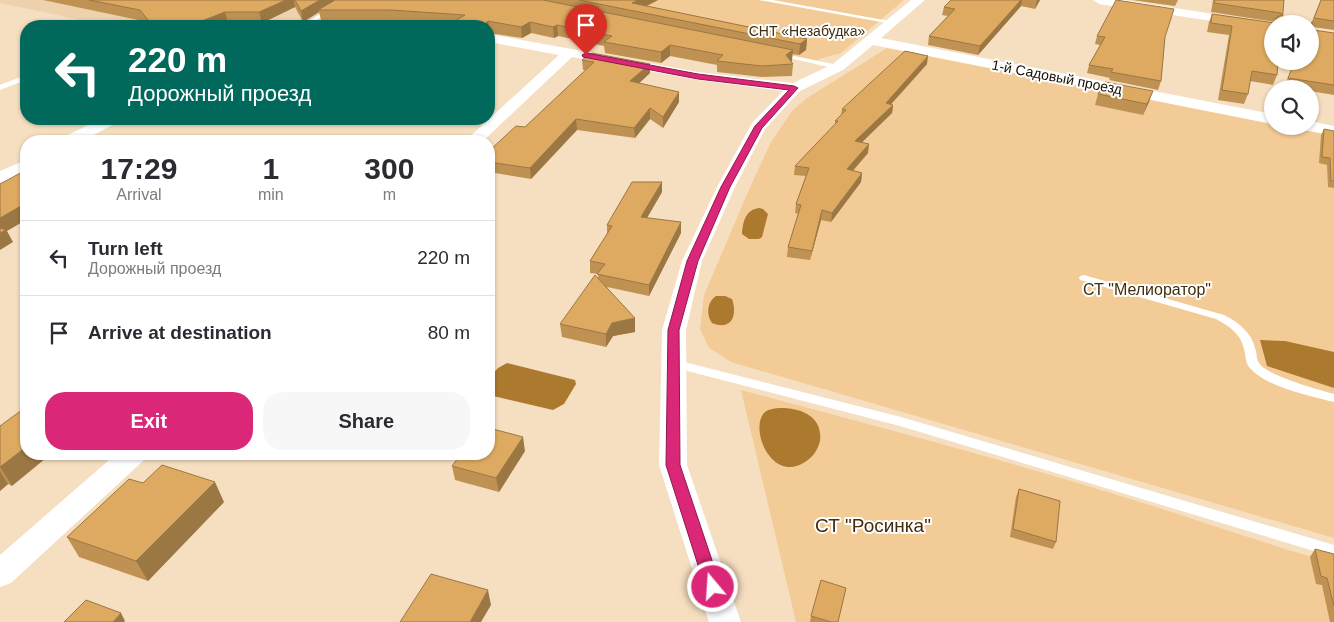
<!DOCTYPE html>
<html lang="en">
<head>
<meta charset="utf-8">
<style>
  body { margin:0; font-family:Arial,sans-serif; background:#f7f7f7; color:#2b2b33; height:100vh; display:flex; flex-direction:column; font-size:19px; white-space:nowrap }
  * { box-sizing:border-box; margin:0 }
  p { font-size:16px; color:#7c7c81 }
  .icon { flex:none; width:28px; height:28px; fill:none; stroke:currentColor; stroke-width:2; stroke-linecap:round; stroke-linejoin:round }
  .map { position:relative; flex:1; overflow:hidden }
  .side { position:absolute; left:20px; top:135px; width:475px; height:325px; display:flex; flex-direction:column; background:#fff; border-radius:20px; box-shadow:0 1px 4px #0004 }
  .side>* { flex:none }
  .guide { position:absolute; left:20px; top:20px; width:475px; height:105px; border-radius:20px; box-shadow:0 1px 4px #0004; background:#00695c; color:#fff; overflow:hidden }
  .fabs { position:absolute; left:1264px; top:15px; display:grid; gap:10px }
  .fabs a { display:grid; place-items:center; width:55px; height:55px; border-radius:50%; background:#fff; box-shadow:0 1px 4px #0004; font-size:25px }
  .pin { position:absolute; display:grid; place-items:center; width:42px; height:42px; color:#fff; margin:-51px -21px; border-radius:50% 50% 50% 0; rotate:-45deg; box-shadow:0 0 5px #0007 }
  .pin .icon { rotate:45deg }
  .me { position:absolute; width:55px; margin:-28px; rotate:342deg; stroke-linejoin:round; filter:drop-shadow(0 0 4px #0008) }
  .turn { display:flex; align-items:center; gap:18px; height:105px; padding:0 25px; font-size:22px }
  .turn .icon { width:65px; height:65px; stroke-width:2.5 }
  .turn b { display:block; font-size:35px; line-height:42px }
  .eta { display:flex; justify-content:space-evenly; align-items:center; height:85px; text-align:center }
  .eta b { font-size:30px; font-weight:800; line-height:35px }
  .button { display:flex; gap:10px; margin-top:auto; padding:10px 25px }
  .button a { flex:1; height:58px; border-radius:20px; background:#db2777; color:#fff; font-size:20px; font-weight:800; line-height:58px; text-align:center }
  .button a+a { background:#f7f7f7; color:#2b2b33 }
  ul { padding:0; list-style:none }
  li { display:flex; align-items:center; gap:15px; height:75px; padding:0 25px; border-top:1px solid #e1e1e2 }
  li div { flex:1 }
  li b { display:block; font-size:19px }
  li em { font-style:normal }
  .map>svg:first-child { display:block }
  .built { fill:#eed2ad }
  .green { fill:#f3cb96 }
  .water { fill:#ac7a2f }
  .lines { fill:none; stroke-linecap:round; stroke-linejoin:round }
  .service { fill:#fff; fill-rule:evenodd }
  .minor { fill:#fff; fill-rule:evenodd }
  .wall { fill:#bf9253 }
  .shaded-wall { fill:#9b7744 }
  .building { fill:#deaa61; stroke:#9b7744 }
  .route { fill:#db2777; stroke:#8e194d }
  .labels { text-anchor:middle; stroke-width:4; stroke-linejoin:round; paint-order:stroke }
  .far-park-label { font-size:14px; fill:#422d0c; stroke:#fff }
  .far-street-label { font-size:14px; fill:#181006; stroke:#fff }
  .park-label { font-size:16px; fill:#422d0c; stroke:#fff }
  .near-park-label { font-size:19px; fill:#422d0c; stroke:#fff }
</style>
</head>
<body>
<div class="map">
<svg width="1334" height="622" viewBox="0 0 1334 622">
  <rect width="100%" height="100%" fill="#f6dfc0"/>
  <!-- built -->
  <path class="built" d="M0 0H356L319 20 267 26H109L0 3Z"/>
  <!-- green -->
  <path class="green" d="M451 0H904L841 53 819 59 813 64 708 42Z
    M887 48 1272 123V126H1289L1334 135V538L731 362 709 348 700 329 704 295 751 185 771 142 792 111 807 98Z
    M741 390C879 427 1017 463 1153 506 1214 525 1273 547 1334 563V622H796Z"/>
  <!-- water -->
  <path class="water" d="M759 208 763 209 768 214 762 237 759 239H749L742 234C743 222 745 210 759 208Z
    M716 296H725L732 299C738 316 731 331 712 323 706 315 707 302 716 296Z
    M1260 340 1285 341 1334 352V388L1267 366Z
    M507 363 575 380 576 384 564 404 553 410 489 395V378L498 368Z
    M780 408C801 408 823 416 820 441 818 450 812 458 805 462 772 484 748 428 765 412 769 409 775 408 780 408Z"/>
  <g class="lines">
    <!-- service -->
    <path class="service" d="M343 0H351L307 26H300Z
      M759 0H773L895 22 892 24Z
      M775 52 838 65 842 67 838 69 778 56H775Z
      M26 75V80L0 90V85Z
      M1084 275 1224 315C1238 322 1251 332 1255 348 1257 352 1256 359 1259 363 1267 376 1318 389 1334 394V402C1311 396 1265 387 1249 367 1245 362 1246 356 1244 349 1241 334 1229 326 1216 319L1080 280 1079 278 1080 276Z
      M672 359 901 417 1334 545V557L900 426 668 366 666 363Z"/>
    <!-- minor -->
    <path class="minor" d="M911 0H925L881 38 1272 114V124L873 45 843 70 800 91 765 129 735 187 702 261 686 330 687 465 741 622H709L659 465 662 330 682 261 717 187 752 123 783 91 698 80 572 57 483 141H465L559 55 489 42V34L698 72 793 83 833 64Z
      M1093 0H1124L1277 24H1272V30L1099 4Z
      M315 22H393L400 26H308Z
      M100 119H120L118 122 82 141H62L64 137Z
      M1310 121 1334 126V136L1304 130 1302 126H1310Z
      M26 160V172L0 183V171Z
      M116 454H147L143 461 11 583 0 587V555Z"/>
  </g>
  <!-- wall -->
  <path class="wall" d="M43 0H658L647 6 807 39 806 50 799 55 792 54 791 62 793 64 792 76 762 77 717 72V65L670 56 661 63 605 53 604 46 558 36 554 38 531 33 522 38 489 33V26H446L450 24 393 20H321L319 12 303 22 295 7 262 23 228 22 218 26H148L143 21Z
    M951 0H1040L1035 9 1021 6 978 55 928 45 929 36 948 16 942 15 944 7Z
    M1132 0H1178L1175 6Z
    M1213 0H1284L1277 75 1273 85 1250 81 1248 94 1244 104 1218 100 1229 35 1207 32 1209 22 1212 14 1275 23V22L1211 12Z
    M1321 0H1334V30L1313 27V30L1334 33V95L1310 91V89H1297L1284 87Z
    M1097 36 1165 37 1161 81 1158 90 1109 80 1110 78 1087 73 1089 65 1100 45 1095 44Z
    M582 60 650 73 639 83 679 102 663 128 650 119 635 138 577 130 531 179 489 172V151L525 127 586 70H583Z
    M927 64 891 104 893 105 892 113 862 142 868 153 853 171 862 173 861 182 831 222 821 220 810 260 787 257 788 247 799 214 795 213 796 204 806 176 794 175 795 166 835 125V121L841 115 842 109Z
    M1098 94 1149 102 1143 115 1095 105Z
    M1324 129 1334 131V188L1328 187 1327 165 1319 163 1321 135Z
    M662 192 647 218 681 233 649 296 607 287 635 332 613 336 606 347 562 337 560 324 598 277V274L590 273V261L607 234V225Z
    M0 426 12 486 8 484 0 491Z
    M525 451 499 492 455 480 452 466Z
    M143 483 224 502 148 581 79 557 67 537Z
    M1019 489 1056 542 1053 549 1010 537 1016 497Z
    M1315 549 1334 554V622H1330L1322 585 1316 584 1310 557Z
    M846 588 838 622H810L811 616Z"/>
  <!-- shaded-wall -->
  <path class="shaded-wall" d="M286 0H294L295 7 262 23 259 12Z
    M320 0H339L318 10 319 12 303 22 301 11Z
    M638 0H658L636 11 632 3Z
    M1021 0H1022L1021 6 978 55 980 46Z
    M1037 0H1040L1035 9Z
    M225 12 228 22 218 26H189Z
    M488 21 489 26H486V23Z
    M530 22 531 33 522 38 521 27Z
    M557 25 558 36 554 38 553 27Z
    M807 39 806 50 799 55 800 44Z
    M670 45V56L661 63V52Z
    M793 50 792 61 788 64 786 55Z
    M928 56 927 64 885 111 886 103Z
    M650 64V73L631 91 630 81Z
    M1153 91 1149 102 1143 115 1147 104Z
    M679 92V102L663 128V117Z
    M893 105 892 113 854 150 855 141Z
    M650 108V119L635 138 634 128Z
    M576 119 577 130 531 179 530 168Z
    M869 144 868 153 846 178 847 169Z
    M862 173 861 182 831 222 832 213Z
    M662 182V192L641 228V217Z
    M26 203V220L7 231 13 242 0 250V218Z
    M822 210 821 220 810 260 812 251Z
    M681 222V233L649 296V285Z
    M635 318V332L613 336 606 347V334L612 323Z
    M523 437 525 451 499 492 496 478Z
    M26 447V454H51L12 486 0 467Z
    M0 471 8 484 0 491Z
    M215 482 224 502 148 581 136 561Z
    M488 590 491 605 481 622H470Z
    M121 613 125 621 124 622H113Z"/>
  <!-- building -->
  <path class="building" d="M89 0H286L259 12H225L189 26H153L140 10Z
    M295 0H320L301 11Z
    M335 0H543L793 50 786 55 793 64 762 66 717 61 723 55 670 45 661 52 604 42 612 36 557 25 553 27 530 22 521 27 488 21 486 23V26H446L465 15 391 10H318Z
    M579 0H638L632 3 807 39 800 44Z
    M951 0H1021L980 46 929 36 955 9 944 7Z
    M1116 0 1174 9 1165 37 1161 81 1111 72 1113 69 1089 65 1105 37 1097 36Z
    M1215 0H1284L1282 24H1272V61H1278L1277 75 1252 71 1248 94 1222 90 1232 26 1211 23 1212 14 1275 23 1277 17 1282 15 1281 13 1214 3Z
    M1321 0H1334V21L1314 18Z
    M1312 22 1313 30 1334 33V85L1288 78 1295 61H1310V26Z
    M905 51 928 56 886 103 893 105 855 141 869 144 847 169 862 173 832 213 822 210 812 251 788 247 801 205 796 204 809 168 795 166 838 121H835L846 110 842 109Z
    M592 53 650 64 630 81 679 92 663 117 650 108 634 128 576 119 530 168 489 162V151L516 126 525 127 594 62 582 60Z
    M1105 82 1153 91 1147 104 1098 94Z
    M1324 129 1334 131V181H1331L1330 158 1322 157Z
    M107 136 139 141H97Z
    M357 137 378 141H351Z
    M26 170V203L0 218V184Z
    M632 182H662L641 217 681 222 649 285 597 274 605 264 590 261 612 226 607 225Z
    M0 228 6 230 0 233Z
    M595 275 635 318 612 323 606 334 560 324Z
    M26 407V447L0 467V426Z
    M489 428 523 437 496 478 452 466 461 454H489Z
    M162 465 215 482 136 561 67 537 129 479 143 483Z
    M1019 489 1060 501 1056 542 1013 529Z
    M1315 549 1334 554V606L1327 578 1321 576Z
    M431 574 488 590 470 622H400Z
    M821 580 846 588 838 622H831L811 616Z
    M86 600 121 613 113 622H64Z"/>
  <!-- route -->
  <path class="route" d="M586 53 698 74 794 86 798 88 762 128 730 187 698 261 679 330 680 465 721 587 719 592 713 594 708 592 705 587 666 465 668 330 687 261 721 187 755 126 789 90 698 79 583 57 582 55Z"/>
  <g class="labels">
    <!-- far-park labels -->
    <g class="far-park-label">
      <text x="807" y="36">СНТ «Незабудка»</text>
    </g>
    <!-- far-street labels -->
    <g class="far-street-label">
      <text transform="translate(1057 77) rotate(11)" y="5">1-й Садовый проезд</text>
    </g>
    <!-- park labels -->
    <g class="park-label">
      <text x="1147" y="295">СТ "Мелиоратор"</text>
    </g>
    <!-- near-park labels -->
    <g class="near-park-label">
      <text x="873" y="532">СТ "Росинка"</text>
    </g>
  </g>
</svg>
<div class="fabs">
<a><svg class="icon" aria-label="sound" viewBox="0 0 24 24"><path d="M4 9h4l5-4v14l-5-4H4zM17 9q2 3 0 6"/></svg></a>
<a><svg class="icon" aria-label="search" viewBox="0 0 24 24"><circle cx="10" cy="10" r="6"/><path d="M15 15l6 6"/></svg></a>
</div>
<div class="pin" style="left:586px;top:55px;background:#d93025"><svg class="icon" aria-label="arrive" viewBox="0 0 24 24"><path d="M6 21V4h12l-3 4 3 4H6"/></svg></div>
<svg class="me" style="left:713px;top:587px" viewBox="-20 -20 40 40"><circle r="17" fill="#db2777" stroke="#fff" stroke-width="3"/><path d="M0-11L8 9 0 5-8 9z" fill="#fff"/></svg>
<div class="guide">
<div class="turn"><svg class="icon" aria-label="left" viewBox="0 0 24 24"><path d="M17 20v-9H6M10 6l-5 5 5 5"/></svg><div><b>220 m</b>Дорожный проезд</div></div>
</div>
<section class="side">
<div class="eta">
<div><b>17:29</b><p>Arrival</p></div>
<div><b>1</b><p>min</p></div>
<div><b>300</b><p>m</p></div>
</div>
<ul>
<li><svg class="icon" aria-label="left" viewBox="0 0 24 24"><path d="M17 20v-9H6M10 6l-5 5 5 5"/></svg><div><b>Turn left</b><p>Дорожный проезд</p></div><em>220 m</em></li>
<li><svg class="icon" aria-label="arrive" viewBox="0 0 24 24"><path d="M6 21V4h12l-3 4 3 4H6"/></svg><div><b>Arrive at destination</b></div><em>80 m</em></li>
</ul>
<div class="button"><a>Exit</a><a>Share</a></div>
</section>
</div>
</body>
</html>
